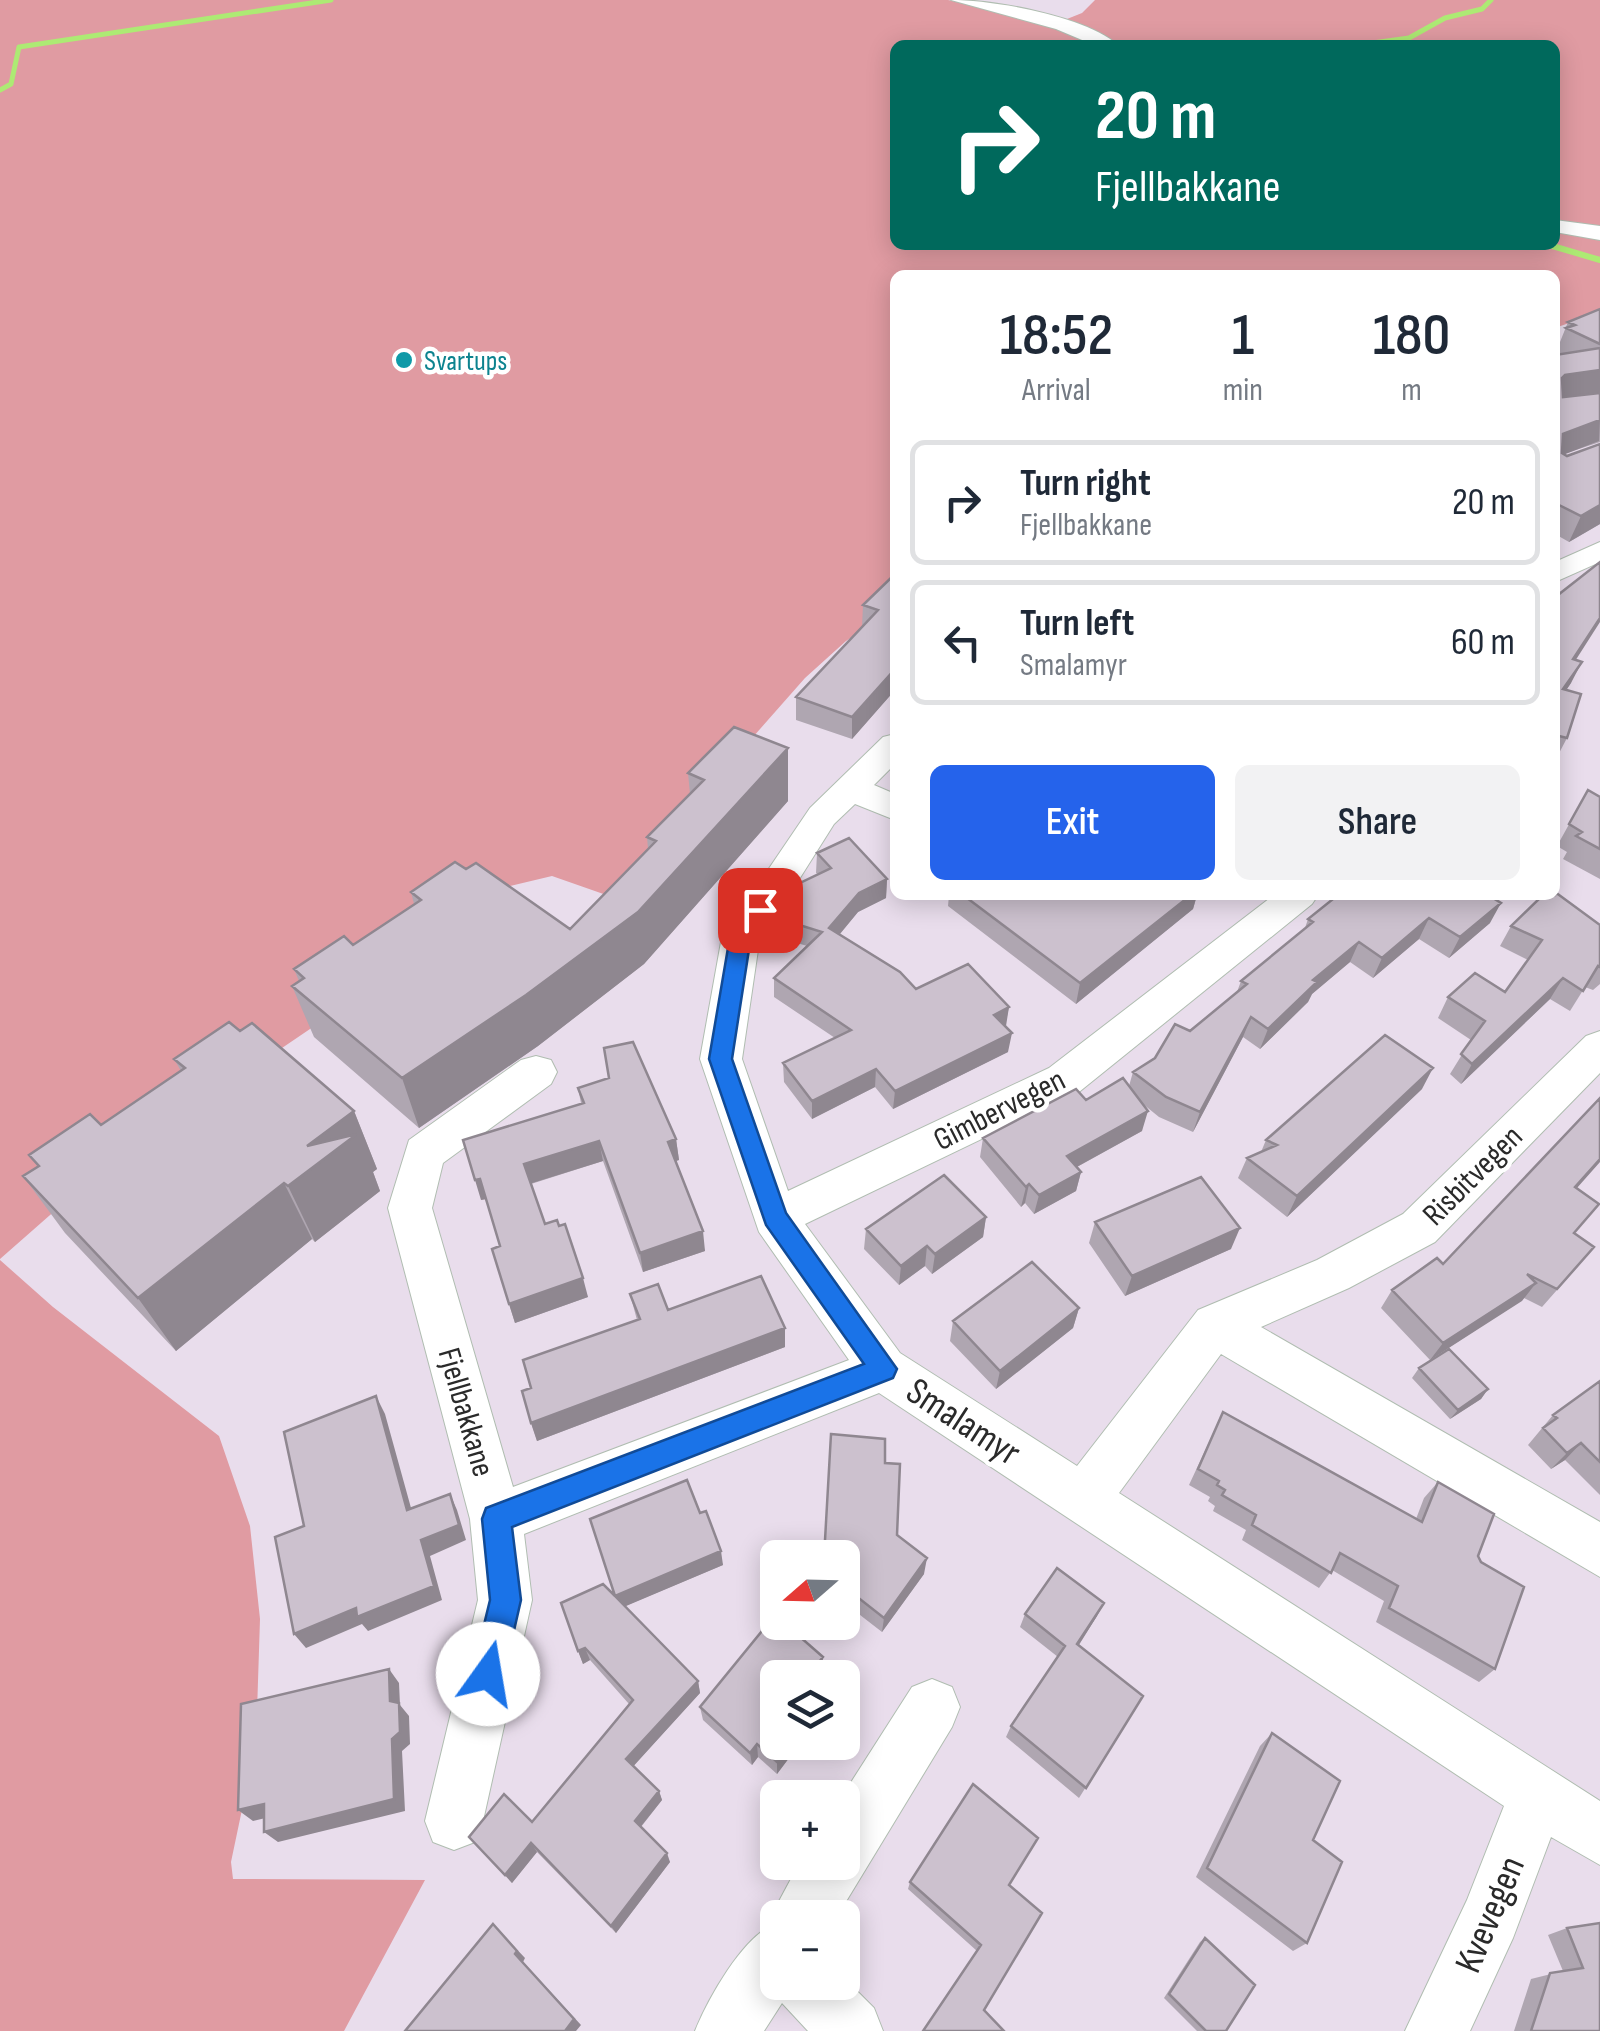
<!DOCTYPE html>
<html lang="en">
<head>
<meta charset="utf-8">
<style>
  body { margin:0; font-family:"Sofia Sans Condensed",sans-serif; background:#f2f2f3; color:#1f2937; height:100vh; display:flex; flex-direction:column; font-size:38px; white-space:nowrap }
  * { box-sizing:border-box; margin:0 }
  p { font-size:32px; color:#747a83 }
  .icon { flex:none; width:55px; height:55px; fill:none; stroke:currentColor; stroke-width:2; stroke-linecap:round; stroke-linejoin:round }
  .map { position:relative; flex:1; overflow:hidden }
  .sheet { position:absolute; left:890px; top:270px; width:670px; height:630px; display:flex; flex-direction:column; background:#fff; border-radius:15px; box-shadow:0 5px 25px #0003 }
  .sheet>* { flex:none }
  .guide { position:absolute; left:890px; top:40px; width:670px; height:210px; border-radius:15px; box-shadow:0 5px 25px #0003; background:#00695c; color:#fff; overflow:hidden }
  .needle { width:65px; rotate:250deg }
  .buttons { position:absolute; left:760px; top:1540px; display:grid; gap:20px }
  .buttons a { display:grid; place-items:center; width:100px; height:100px; border-radius:15px; background:#fff; box-shadow:0 5px 25px #0003; font-size:50px }
  .pin { position:absolute; display:grid; place-items:center; width:85px; height:85px; color:#fff; margin:-42px; border-radius:20px; box-shadow:0 5px 15px #0006 }
  .me { position:absolute; width:110px; margin:-55px; rotate:13deg; stroke-linejoin:round; filter:drop-shadow(0 0 8px #0008) }
  .turn { display:flex; align-items:center; gap:35px; height:210px; padding:0 40px; font-size:45px }
  .turn .icon { width:130px; height:130px; stroke-width:2.5 }
  .turn b { display:block; font-size:70px; line-height:85px }
  .eta { display:flex; justify-content:space-evenly; align-items:center; height:170px; text-align:center }
  .eta b { font-size:60px; font-weight:600; line-height:70px }
  .button { display:flex; gap:20px; margin-top:auto; padding:20px 40px }
  .button a { flex:1; height:115px; border-radius:15px; background:#2563eb; color:#fff; font-size:40px; font-weight:600; line-height:115px; text-align:center }
  .button a+a { background:#f2f2f3; color:#1f2937 }
  ul { padding:0; list-style:none }
  li { display:flex; align-items:center; gap:30px; height:125px; margin:0 20px 15px; padding:0 20px; border:5px solid #e0e1e3; border-radius:15px }
  li div { flex:1 }
  li b { display:block; font-size:38px }
  li em { font-style:normal }
  .map>svg:first-child { display:block }
  .green { fill:#e09ba2; fill-rule:evenodd }
  .lines { fill:none; stroke-linecap:round; stroke-linejoin:round }
  .stream-far1 { stroke:#adea74; stroke-width:5 }
  .stream { stroke:#adea74; stroke-width:6 }
  .minor-casing { stroke:#b0bdb1; stroke-width:2 }
  .minor { fill:#fff; fill-rule:evenodd }
  .wall { fill:#afa6b1 }
  .shaded-wall { fill:#8f8790 }
  .building { fill:#ccc1ce; stroke:#8f8790; stroke-width:2.5 }
  .route { fill:#1a73e8; stroke:#114b97; stroke-width:2.5 }
  .culture-dot { fill:#0f9aa8; stroke:#fff; stroke-width:4 }
  .labels { text-anchor:middle; stroke-width:9; stroke-linejoin:round; paint-order:stroke }
  .far-culture-label { font-size:28px; fill:#0d838f; stroke:#fff; text-anchor:start }
  .street-label { font-size:32px; fill:#2a2a2a; stroke:#fff }
  .near-street-label { font-size:38px; fill:#2a2a2a; stroke:#fff }
</style>
</head>
<body>
<div class="map">
<svg width="1600" height="2031" viewBox="0 0 1600 2031">
  <rect width="100%" height="100%" fill="#e9ddec"/>
  <!-- green -->
  <path class="green" d="M0 0H948L1057 23 1082 13 1095 0H1600V312L1555 328V275H895V608L846 641 805 678 612 897 552 876 485 892 369 989 99 1172 0 1259ZM895 45H1555V245H895Z
    M0 1260 53 1307 219 1436 250 1526 260 1619 256 1743 231 1862 233 1879 425 1880 344 2031H0Z"/>
  <g class="lines">
    <!-- stream-far1 -->
    <path class="stream-far1" d="M1358 45 1409 38 1445 18 1482 9 1491 0
      M0 90 11 84 19 47 331 0"/>
    <!-- stream -->
    <path class="stream" d="M1549 245 1600 260"/>
    <defs>
      <path id="minor" d="M951 0C994 0 1085 16 1118 45H1094L1056 29Z
        M1555 220 1600 226V240L1555 232Z
        M1600 542V562L1555 582V562Z
        M895 734V764L874 785 895 794V820L855 804 834 824 759 943 742 1059 788 1191 1049 1068 1274 895H1318L1312 904 1079 1092 805 1224 900 1353 1077 1466 1198 1310 1317 1260 1403 1214 1586 1036 1600 1031V1073L1435 1242 1349 1288 1261 1327 1600 1522V1577L1221 1354 1119 1493 1600 1801V1865L1551 1837 1513 1938 1470 2031H1405L1467 1900 1504 1806 879 1393 524 1534 532 1600 483 1821 475 1842 454 1850 433 1842 425 1821 478 1600 470 1519 388 1208 409 1140 521 1060 536 1056 551 1060 557 1072 551 1084 443 1163 432 1208 513 1487 849 1360 759 1232 700 1059 721 942 726 932 810 808 883 737Z
        M932 1679 952 1687 960 1707 952 1727 836 1918H778V1982H842V1976L874 2008 883 2031H808L782 2003 764 2031H695C708 1999 742 1938 773 1925L770 1918 800 1862H842L841 1798 912 1687Z"/>
    </defs>
    <!-- minor casing -->
    <use href="#minor" class="minor-casing"/>
    <!-- minor -->
    <use href="#minor" class="minor"/>
  </g>
  <!-- wall -->
  <path class="wall" d="M1600 309V442L1564 454 1567 456 1600 444V524L1569 542 1555 534V355L1560 354 1556 352 1568 322Z
    M895 574V690L852 739 796 720V697L862 627 863 605Z
    M1555 599 1576 660 1571 683 1566 690 1567 738 1556 759Z
    M688 773 788 801 644 964 538 1046 419 1128 314 1037 292 986 299 981 294 969 353 945 414 904 411 892 466 869 570 929 648 849 647 837 690 794Z
    M1588 790 1600 797V879L1563 859 1567 852 1557 846Z
    M817 853 887 879 886 898 858 912 840 934 916 989 1009 1007 1005 1026 1008 1052 893 1109 875 1087 812 1119 784 1082 783 1063 835 1038 774 997V978L807 946 778 937 777 918 818 874 816 873Z
    M949 895H1197L1193 909 1076 1004 948 906Z
    M1338 895 1490 923 1449 958 1419 939 1373 978 1350 962 1312 994 1308 1002 1260 1049 1243 1037 1193 1132 1159 1117 1143 1104 1142 1131 1077 1167 1081 1172 1076 1191 1034 1214 1025 1203 1021 1207 980 1157 983 1138 1129 1086 1133 1072 1155 1058 1237 992 1241 981 1305 928 1308 919Z
    M1600 925V984L1593 990 1585 987 1570 1011 1550 999 1461 1084 1450 1074 1471 1040 1438 1018 1448 997 1505 992 1528 960 1500 946 1511 926Z
    M240 1031 354 1111 377 1169 373 1172 380 1191 315 1242 312 1239 176 1351 65 1233 23 1176 38 1167 29 1155 101 1125 181 1071 174 1059Z
    M578 1088 676 1139 679 1160 675 1161 705 1251 643 1272 603 1161 531 1184 545 1224 588 1297 515 1323 492 1249 500 1246 486 1199 481 1200 581 1103Z
    M1422 1089 1287 1217 1238 1178 1247 1158 1261 1152 1266 1140Z
    M1577 1189 1575 1234 1579 1265 1542 1307 1524 1298 1430 1360 1381 1308 1392 1290 1443 1264Z
    M986 1217 983 1237 932 1274 925 1266 899 1285 864 1249 866 1229Z
    M1095 1222 1231 1249 1125 1296 1089 1243Z
    M630 1294 668 1310 785 1347 537 1441 531 1423V1388L637 1320Z
    M1079 1308 1073 1328 996 1389 950 1341 953 1321Z
    M1419 1368 1488 1389 1481 1399 1450 1419 1412 1378Z
    M1600 1381V1495L1565 1460 1551 1469 1528 1445 1553 1415Z
    M1223 1412 1416 1519 1424 1498 1438 1482 1478 1556 1495 1669 1479 1682 1376 1622 1384 1601 1332 1570 1319 1588 1242 1540 1246 1530 1213 1511 1215 1506 1208 1501 1210 1497 1189 1485Z
    M885 1463 897 1535 924 1574 882 1632 842 1601V1558Z
    M700 1513 723 1565 625 1606 698 1681 700 1693 633 1766 659 1791 662 1800 641 1827 670 1862 616 1933 537 1852 512 1883 469 1837 532 1822 629 1704 590 1660 583 1664 561 1603 614 1595Z
    M1025 1614 1097 1616 1079 1645 1143 1696 1079 1798 1006 1737 1011 1726 1058 1657 1020 1627Z
    M822 1671 778 1742H801L777 1774 758 1757 752 1765 703 1720 700 1707Z
    M1272 1733 1313 1840 1307 1943 1293 1951 1196 1877 1260 1746Z
    M910 1882 1009 1885 984 2010 923 2031 977 1951 908 1889Z
    M1600 1923V2031H1514L1531 1979 1563 1971 1548 1935 1567 1928Z
    M1205 1938 1226 2031H1197L1164 1998 1200 1942Z"/>
  <!-- shaded-wall -->
  <path class="shaded-wall" d="M1600 370V393L1555 399 1562 378 1565 375Z
    M1600 420 1599 441 1555 458 1563 434Z
    M1600 505V524L1569 542 1581 516Z
    M1600 618V622L1563 680 1573 659Z
    M1582 662 1571 683 1555 707 1563 689Z
    M895 669V690L852 739V717Z
    M788 748V801L644 964 538 1046 419 1128 402 1078Z
    M887 879 886 898 858 912 829 947V928L859 893Z
    M1191 895H1197L1193 909 1076 1004 1080 983Z
    M1501 903 1490 923 1449 958 1460 937Z
    M1429 918 1419 939 1373 978 1382 958Z
    M1359 942 1350 962 1312 994 1308 1002 1260 1049 1268 1029 1313 980Z
    M1563 978 1550 999 1461 1084 1472 1064Z
    M1009 1007 1006 1026 991 1034 994 1015Z
    M1251 1017 1243 1037 1193 1132 1200 1112Z
    M1012 1033 1008 1052 893 1109 895 1091Z
    M1433 1068 1422 1089 1287 1217 1297 1196Z
    M876 1069 875 1087 812 1119V1101Z
    M354 1111 377 1169 373 1172 380 1191 315 1242 288 1186 307 1146Z
    M1148 1111 1142 1131 1062 1175 1067 1156Z
    M676 1139 679 1160 670 1163 668 1142Z
    M599 1141 603 1161 529 1184 524 1164Z
    M1600 1159V1162L1561 1206 1575 1187Z
    M1081 1172 1076 1191 1034 1214 1039 1195Z
    M480 1179 486 1199 481 1200 475 1180Z
    M284 1183 312 1239 176 1351 138 1298Z
    M1029 1184 1025 1203 1021 1207 1026 1187Z
    M986 1217 983 1237 932 1274 935 1254Z
    M1240 1228 1231 1249 1125 1296 1132 1276Z
    M703 1231 705 1251 643 1272 640 1253Z
    M927 1246 925 1266 899 1285 901 1266Z
    M583 1278 588 1297 515 1323 509 1304Z
    M1536 1283 1522 1301 1430 1360 1443 1343Z
    M1079 1308 1073 1328 996 1389 1000 1371Z
    M785 1328V1347L537 1441 531 1423Z
    M1488 1389 1481 1399 1450 1419 1458 1410Z
    M376 1396 385 1414 416 1526 407 1510Z
    M1581 1443 1565 1460 1551 1469 1567 1453Z
    M450 1494 457 1510 466 1540 430 1556 442 1600 368 1631 362 1624 306 1648 294 1634 421 1540Z
    M721 1551 723 1565 619 1609 615 1596Z
    M927 1558 924 1574 882 1632 884 1618Z
    M1104 1603 1097 1616 1071 1657 1077 1644Z
    M585 1648 590 1660 583 1664 578 1651Z
    M823 1657 822 1671 817 1678 812 1671Z
    M389 1669 399 1683 400 1705 409 1716 410 1744 402 1751 405 1811 278 1842 264 1832 390 1701Z
    M698 1681 700 1693 630 1770 626 1759Z
    M792 1742H801L777 1774V1762Z
    M757 1744 758 1757 752 1765 750 1753Z
    M659 1791 662 1800 638 1830 635 1821Z
    M264 1804 278 1815 253 1821 238 1810Z
    M531 1843 537 1852 512 1883 505 1875Z
    M667 1853 670 1862 616 1933 611 1926Z
    M493 1924 525 1958 523 1962 581 2025 576 2031H565Z"/>
  <!-- building -->
  <path class="building" d="M1600 309V344L1566 328 1575 325 1568 322Z
    M1600 348V370L1565 375 1562 378 1563 397 1600 393V420L1563 434 1562 453 1567 456 1600 444V505L1581 516 1555 503V355Z
    M1600 562V618L1573 659 1582 662 1563 689 1581 694 1567 738 1555 735V599L1558 595Z
    M895 574V669L852 717 796 697 878 610 863 605Z
    M734 727 788 748 638 912 526 995 402 1078 292 986 304 978 294 969 344 936 353 945 421 900 411 892 455 862 466 869 476 863 570 929 656 841 647 837 704 780 688 773Z
    M1588 790 1600 797V849L1576 836 1582 832 1569 824Z
    M849 838 887 879 859 893 829 928 900 972 916 989 968 964 1009 1007 994 1015 1012 1033 895 1091 876 1069 812 1101 783 1063 851 1030 774 978 822 932 777 918 798 884 831 868 817 853Z
    M1555 892 1600 925V967L1598 966 1583 991 1563 978 1472 1064 1461 1054 1485 1021 1448 997 1475 973 1505 992 1542 940 1511 926 1543 895H1555Z
    M963 895H1191L1080 983Z
    M1338 895H1488L1501 903 1460 937 1429 918 1382 958 1359 942 1313 980 1317 982 1268 1029 1251 1017 1200 1112 1166 1097 1133 1072 1155 1058 1175 1024 1190 1031 1247 984 1241 981 1313 922 1308 919Z
    M229 1022 240 1031 252 1023 354 1111 307 1146 357 1134 288 1186 284 1183 138 1298 23 1176 39 1166 29 1155 90 1114 101 1125 185 1068 174 1059Z
    M1385 1035 1433 1068 1297 1196 1247 1158 1277 1145 1266 1140Z
    M633 1042 676 1139 668 1142 703 1231 640 1253 599 1141 524 1164 545 1224 557 1220 559 1226 565 1224 583 1278 509 1304 492 1249 500 1246 480 1179 475 1180 463 1140 584 1103 578 1088 609 1078 604 1048Z
    M1123 1078 1148 1111 1067 1156 1081 1172 1039 1195 1029 1184 1026 1187 983 1138 1076 1089 1086 1100Z
    M1600 1098V1159L1575 1187 1599 1204 1574 1233 1594 1247 1557 1289 1527 1274 1536 1283 1443 1343 1392 1290 1437 1258 1443 1264Z
    M944 1175 986 1217 935 1254 927 1246 901 1266 866 1229Z
    M1201 1177 1240 1228 1132 1276 1095 1222Z
    M1032 1262 1079 1308 1000 1371 953 1321Z
    M761 1276 785 1328 531 1423 522 1391 531 1388 523 1360 640 1319 630 1294 658 1284 668 1310Z
    M1449 1349 1488 1389 1458 1410 1419 1368Z
    M1600 1381V1462L1581 1443 1567 1453 1543 1428 1557 1418 1553 1415Z
    M376 1396 407 1510 450 1494 459 1525 421 1540 434 1586 357 1617 356 1608 294 1634 275 1537 304 1526 284 1432Z
    M1223 1412 1422 1522 1438 1482 1494 1514 1478 1556 1481 1562 1524 1587 1495 1669 1389 1608 1398 1586 1340 1553 1331 1573 1252 1525 1256 1515 1222 1495 1225 1490 1217 1485 1219 1481 1198 1469Z
    M831 1434 885 1439V1463L900 1464 897 1535 927 1558 884 1618 842 1585V1558H824Z
    M687 1480 700 1513 706 1511 721 1551 615 1596 698 1681 626 1759 659 1791 635 1821 667 1853 611 1926 531 1843 505 1875 469 1837 504 1794 532 1822 633 1700 585 1648 578 1651 561 1603 603 1584 615 1596 590 1519Z
    M1057 1568 1104 1603 1077 1644 1143 1696 1086 1788 1011 1726 1065 1646 1025 1614Z
    M775 1615 778 1617V1622H783L823 1657 812 1671 819 1678H778V1742H792L777 1762 757 1744 750 1753 700 1707Z
    M389 1669 390 1701 399 1703 400 1732 392 1739 394 1799 264 1832V1804L238 1810 241 1704Z
    M1272 1733 1340 1781 1313 1840 1342 1862 1307 1943 1207 1868Z
    M973 1784 1038 1838 1009 1885 1042 1913 984 2010 1004 2031H923L981 1945 910 1882Z
    M1600 1923V2031H1531L1550 1973 1583 1968 1567 1928Z
    M493 1924 517 1951 515 1954 574 2019 565 2031H405Z
    M1205 1938 1255 1985 1226 2031H1206L1169 1994Z"/>
  <!-- route -->
  <path class="route" d="M760 903 771 910 750 943 732 1059 786 1213 897 1369 893 1378 512 1527 521 1600 504 1674 499 1685 488 1690 477 1685 472 1674 490 1600 482 1519 486 1508 864 1364 766 1225 709 1059 729 942 753 905Z"/>
  <!-- markers -->
  <circle class="culture-dot" cx="404" cy="360" r="10"/>
  <g class="labels">
    <!-- far-culture labels -->
    <g class="far-culture-label">
      <text x="424" y="370">Svartups</text>
    </g>
    <!-- street labels -->
    <g class="street-label">
      <text transform="translate(999 1109) rotate(-27)" y="11">Gimbervegen</text>
      <text transform="translate(1472 1175) rotate(-45)" y="11">Risbitvegen</text>
      <text transform="translate(467 1412) rotate(74)" y="11">Fjellbakkane</text>
    </g>
    <!-- near-street labels -->
    <g class="near-street-label">
      <text transform="translate(964 1421) rotate(33)" y="13">Smalamyr</text>
      <text transform="translate(1489 1914) rotate(-67)" y="13">Kvevegen</text>
    </g>
  </g>
</svg>
<div class="buttons">
<a><svg class="needle" viewBox="-14 -14 28 28"><path d="M0-13l5 13h-10z" fill="#e53935"/><path d="M0 13l5-13h-10z" fill="#747a83"/></svg></a>
<a><svg class="icon" aria-label="layers" viewBox="0 0 24 24"><path d="M12 4l9 5-9 5-9-5zM3 14l9 5 9-5"/></svg></a>
<a>+</a>
<a>−</a>
</div>
<div class="pin" style="left:760px;top:910px;background:#d93025"><svg class="icon" aria-label="arrive" viewBox="0 0 24 24"><path d="M6 21V4h12l-3 4 3 4H6"/></svg></div>
<svg class="me" style="left:488px;top:1674px" viewBox="-20 -20 40 40"><circle r="19" fill="#fff"/><path d="M0-13L10 11 0 6-10 11z" fill="#1a73e8"/></svg>
<div class="guide">
<div class="turn"><svg class="icon" aria-label="right" viewBox="0 0 24 24"><path d="M7 20v-9h11M14 6l5 5-5 5"/></svg><div><b>20 m</b>Fjellbakkane</div></div>
</div>
<section class="sheet">
<div class="eta">
<div><b>18:52</b><p>Arrival</p></div>
<div><b>1</b><p>min</p></div>
<div><b>180</b><p>m</p></div>
</div>
<ul>
<li><svg class="icon" aria-label="right" viewBox="0 0 24 24"><path d="M7 20v-9h11M14 6l5 5-5 5"/></svg><div><b>Turn right</b><p>Fjellbakkane</p></div><em>20 m</em></li>
<li><svg class="icon" aria-label="left" viewBox="0 0 24 24"><path d="M17 20v-9H6M10 6l-5 5 5 5"/></svg><div><b>Turn left</b><p>Smalamyr</p></div><em>60 m</em></li>
</ul>
<div class="button"><a>Exit</a><a>Share</a></div>
</section>
</div>
</body>
</html>
